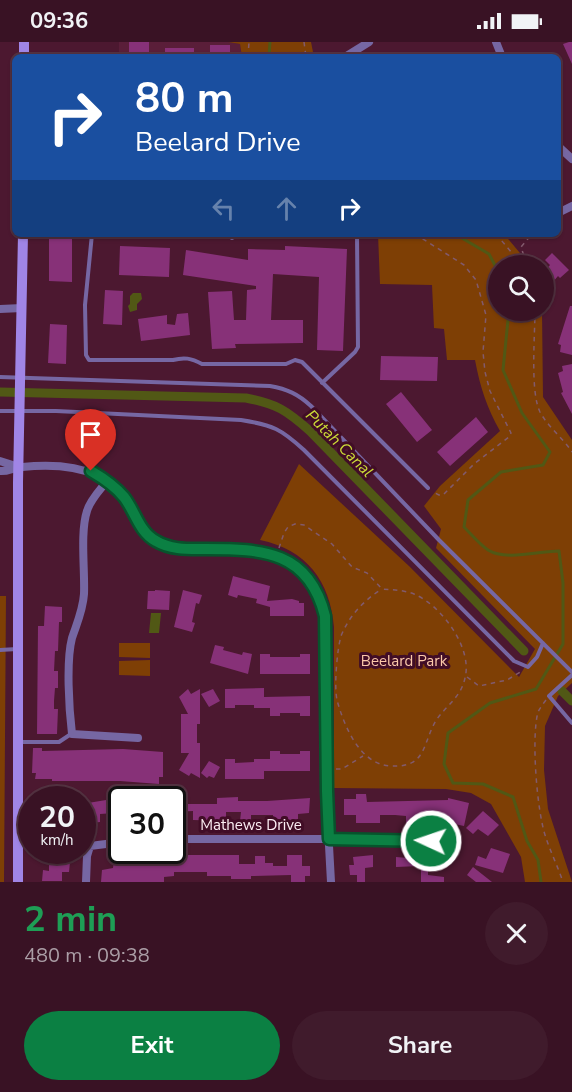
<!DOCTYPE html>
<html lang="en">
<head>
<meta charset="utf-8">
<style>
  body { margin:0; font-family:"Nunito Sans",sans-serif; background:#401b2c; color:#f1f3f6; height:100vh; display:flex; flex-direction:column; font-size:22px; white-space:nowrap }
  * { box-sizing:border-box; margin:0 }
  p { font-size:20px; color:#ab9ea6 }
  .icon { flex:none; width:33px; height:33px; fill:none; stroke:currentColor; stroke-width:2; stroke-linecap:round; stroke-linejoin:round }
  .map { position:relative; height:840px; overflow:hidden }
  .details { display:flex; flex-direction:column; background:#391224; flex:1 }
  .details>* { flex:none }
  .top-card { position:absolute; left:12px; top:12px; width:549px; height:183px; border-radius:9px; box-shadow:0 2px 4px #0004,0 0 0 2px #533241; background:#1a4fa0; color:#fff; overflow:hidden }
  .fabs { position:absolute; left:488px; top:213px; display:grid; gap:12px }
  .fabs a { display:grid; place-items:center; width:66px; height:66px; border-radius:50%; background:#391224; box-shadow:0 2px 4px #0004,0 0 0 2px #533241; font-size:30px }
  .speed { position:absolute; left:18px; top:744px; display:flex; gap:12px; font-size:30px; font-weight:700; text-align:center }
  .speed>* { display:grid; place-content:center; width:78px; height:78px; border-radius:50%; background:#391224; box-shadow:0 2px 4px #0004,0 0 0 2px #533241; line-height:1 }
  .speed small { font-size:15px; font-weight:400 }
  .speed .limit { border:3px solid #111; border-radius:9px; background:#fff; color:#111 }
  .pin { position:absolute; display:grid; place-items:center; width:51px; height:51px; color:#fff; margin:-62px -26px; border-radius:50% 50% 50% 0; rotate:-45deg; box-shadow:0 0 6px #0007 }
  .pin .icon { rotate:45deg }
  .me { position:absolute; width:66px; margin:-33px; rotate:273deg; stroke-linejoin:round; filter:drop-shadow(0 0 4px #0008) }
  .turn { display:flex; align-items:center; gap:21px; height:126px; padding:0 24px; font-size:27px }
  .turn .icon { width:78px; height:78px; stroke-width:2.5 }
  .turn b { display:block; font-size:42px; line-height:51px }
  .lanes { display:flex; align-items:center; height:57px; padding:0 24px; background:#0003; justify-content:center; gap:30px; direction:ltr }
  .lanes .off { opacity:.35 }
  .round { display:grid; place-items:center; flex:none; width:63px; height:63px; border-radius:32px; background:#401b2c }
  .head { display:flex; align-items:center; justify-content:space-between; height:102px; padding:0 24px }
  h1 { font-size:36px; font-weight:700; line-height:45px; color:#1e9e55 }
  .primary-button { display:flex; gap:12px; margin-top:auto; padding:12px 24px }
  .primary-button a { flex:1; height:69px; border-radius:36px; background:#0b8043; color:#fff; font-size:24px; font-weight:700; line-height:69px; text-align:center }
  .primary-button a+a { background:#401b2c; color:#f1f3f6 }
  .status { display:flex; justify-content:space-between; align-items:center; height:42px; padding:0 30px; background:#391224; direction:ltr }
  .status svg { height:16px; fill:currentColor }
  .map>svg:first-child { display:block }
  .built { fill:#5a1e39 }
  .green { fill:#7e3f05 }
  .water { fill:#515815 }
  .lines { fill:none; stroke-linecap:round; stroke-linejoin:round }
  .stream { stroke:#515815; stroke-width:3 }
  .canal { stroke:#515815; stroke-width:9 }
  .building { fill:#873178 }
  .path { stroke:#825a6c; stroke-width:1.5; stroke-dasharray:4.5 4.5; stroke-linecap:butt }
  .lane { stroke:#7667a3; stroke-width:4 }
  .street { stroke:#7667a3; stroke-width:8 }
  .secondary { stroke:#a085e6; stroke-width:10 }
  .route-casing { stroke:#07532c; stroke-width:15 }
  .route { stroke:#0b8043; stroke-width:10 }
  .labels { text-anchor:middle; stroke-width:6; stroke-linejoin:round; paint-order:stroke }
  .park-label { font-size:15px; fill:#fccaaa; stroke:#410d26 }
  .street-label { font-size:15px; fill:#fceef3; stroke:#410d26 }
  .water-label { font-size:16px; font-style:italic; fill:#ccdb37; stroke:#410d26 }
</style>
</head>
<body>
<div class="status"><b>09:36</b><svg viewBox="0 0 49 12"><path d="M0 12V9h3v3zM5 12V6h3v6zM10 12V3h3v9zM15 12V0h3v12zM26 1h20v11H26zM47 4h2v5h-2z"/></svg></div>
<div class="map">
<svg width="572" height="840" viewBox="0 0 572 840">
  <rect width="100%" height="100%" fill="#4c1830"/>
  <!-- built -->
  <path class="built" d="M119 0H228L240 2 242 15H119Z"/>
  <!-- green -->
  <path class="green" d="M228 0H311L314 15H242L240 2Z
    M378 192H504L530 223 498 224V268L542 269 543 355 572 398V641L558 654 545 684 544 728 548 767 572 840H525L521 815 491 762 471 751 446 747 334 746V585C330 539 307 508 260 498L299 422 409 524 519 635 535 607 436 506 441 487 424 464 440 444 500 389C487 366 480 345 475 318H447L444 287 434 286 432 243 380 242Z
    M0 554H6L4 840H0Z
    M119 601H150V616L119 615Z
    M150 618V634L119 633V619Z"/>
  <!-- water -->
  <path class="water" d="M133 251H141L142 257 137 262V268L130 270 128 264 130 262V254Z
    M151 571H161L159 591H149Z"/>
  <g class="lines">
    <!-- stream -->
    <path class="stream" d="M269 15 270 0
      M455 192 489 212 498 229
      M509 268 503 328 522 371 550 410 543 423 501 430 468 458 464 485C471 492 479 502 488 508 505 519 540 509 559 509L563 541V602L536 647 490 661 448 691 444 722 453 741 483 742 513 755 527 799 538 818 541 840"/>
    <!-- canal -->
    <path class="canal" d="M0 350 246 356C277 362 286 368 310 389L524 609
      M562 649 572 659"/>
  </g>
  <!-- building -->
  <path class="building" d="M129 0H149V15H129Z
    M569 0H572V22L563 2Z
    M210 3H230V15H210Z
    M165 6H194V15H165Z
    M49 192H72V240L49 239Z
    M120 204 170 206 169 235 119 233Z
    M285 204 347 207 343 309 317 308 319 235 273 232 271 278H303V301L235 302 236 306 212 307 208 250 232 249 234 278H246L247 248 256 247V244L183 233 186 208 248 218V207L285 208Z
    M552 211 569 228 560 236 558 234 553 240 543 231 550 223 545 218Z
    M105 248 123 249 122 283 103 282Z
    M570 264H572V313L560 310 561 303 558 302Z
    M188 271 190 293 141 299 138 277 167 273V282L175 283 177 272Z
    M50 282 67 283 66 322 48 321Z
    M381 314 438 315 437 339 380 338Z
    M572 322V372L561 351 563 350 558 331 563 329 562 324Z
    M401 350 432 388 417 400 386 362Z
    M476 375 488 390 450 424 437 410Z
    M233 534 270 544 267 559 292 557 299 559V561H304V574H270V565L256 561 257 557 238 553 237 556 228 553Z
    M155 548 170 549 169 568 147 567 148 549H155Z
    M183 548 202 553 199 562 196 561 192 580 195 581 192 590 174 585Z
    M45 564 62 565V580H59L58 609H55L54 629H58V646H55L54 659V667H58L57 692H37L38 584H44Z
    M215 603 224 605 223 608 242 613 243 610 252 612 248 632 210 621Z
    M260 612H270V615H300V612H310V632H260Z
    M264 646V655L310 654V674H300V671H280V674H270V666H254V663H235V666H225V647Z
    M188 647 191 652 200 647V682H197V701H200V736L191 731 189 734 179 728 189 711H181V672H188L179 655Z
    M213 647 220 659 209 665 201 652Z
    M33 706H42V709L123 707 163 710V735H159V742L120 739H52V737H35L36 731H32Z
    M270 709H280V712H300V709H310V729H264V737H225V717H235V721L254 720V717H270Z
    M209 719 220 725 214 736 209 734 207 736 201 731Z
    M356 752H366L367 760 448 758V756L469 761 464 784 445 780 446 773H428V781H406V774L395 773H380V781H356V773H344V757H356Z
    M187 755 188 762H217V756L238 755V759H267L310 756 309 771 298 772V780H273V773H251V780L240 779 241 770H226V779L193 778V769L172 770V756Z
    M106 758V760L122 759V784L116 785 115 771 100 772V780L91 781 88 761Z
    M483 769 499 783 488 794 478 787 473 792 466 786Z
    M491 806 510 812 503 831 475 823 478 814 486 817Z
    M49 808H59L57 820H70L69 830H62V839H42L43 828 49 829Z
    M182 813H239V822H255V814H265V821H273V824H287V813H302V824H310V834H305V840H291V833L251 834V837H231V834H207V830H174V834L164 835V840H101L102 828 113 826 114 818 139 817V822H155V815L166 814 167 822 182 821Z
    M373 813V825L365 826V840H357V833H350L349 823H354L353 815Z
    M396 815 420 817V824L396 825Z
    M421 822H428V833L444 835V840H421Z
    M473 825 492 840H476L467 833Z"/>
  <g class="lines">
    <!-- path -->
    <path class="path" d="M304 0 306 15
      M248 15 249 0
      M415 192 464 223 476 238 486 273 483 310 485 330 490 349 511 391 509 395 474 422 443 453H439L433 450
      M496 192 523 224
      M522 221 525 217 521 205 532 192
      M535 268C535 293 530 350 540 370 548 385 563 396 572 410
      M279 506 284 491 288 485 295 482 304 483 332 502 352 525 367 531 382 547C393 548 404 548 414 552 441 563 473 606 465 636 461 655 447 663 437 677 422 700 428 726 391 724 360 723 344 684 337 658 334 644 337 608 341 594 349 574 364 558 382 547
      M467 635 479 644 507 638 522 629
      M546 658C543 662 540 666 538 670 531 696 537 771 546 796 551 811 558 825 563 840
      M336 727H342L363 714"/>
    <!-- lane -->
    <path class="lane" d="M92 192 85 263 86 313 89 318H173C184 315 191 316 202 322H286L295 318 302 320 428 446
      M225 192 232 196 240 192
      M0 335 270 344C287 347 298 352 311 364L439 498 572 630
      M322 341 355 310 358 305 357 192
      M0 369H56L241 378C273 383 281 387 304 408L514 619 528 625 537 615 543 601
      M0 608 17 607
      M572 633 549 654 572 681
      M18 700H59L71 692"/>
    <!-- street -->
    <path class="street" d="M496 0 502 15
      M345 15 369 0
      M558 104 572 117
      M558 171 572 164
      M0 267 22 266
      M0 419 19 425
      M0 429C8 430 14 425 22 425 61 421 106 424 128 461 137 477 145 495 162 503 176 508 189 507 203 507 240 507 279 504 305 534 318 548 324 565 326 584V749L331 840
      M107 439C100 448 90 458 87 469 80 490 85 528 84 552 83 568 77 581 72 596 66 619 69 667 72 692L138 696
      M172 797H423L453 808
      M86 840 87 814 90 804 122 800"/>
    <!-- secondary -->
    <path class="secondary" d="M24 15V0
      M18 840V440L23 192"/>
  </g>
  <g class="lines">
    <defs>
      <path id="route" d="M91 429C103 436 115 444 124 455 135 469 139 490 156 499 171 508 188 507 206 507 263 507 309 509 325 574L327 749 329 797 431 799"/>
    </defs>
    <!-- route casing -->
    <use href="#route" class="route-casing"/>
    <!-- route -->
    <use href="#route" class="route"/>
  </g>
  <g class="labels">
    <!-- park labels -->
    <g class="park-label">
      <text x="404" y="624">Beelard Park</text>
    </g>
    <!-- street labels -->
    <g class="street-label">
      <text x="251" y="788">Mathews Drive</text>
    </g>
    <!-- water labels -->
    <g class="water-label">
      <text transform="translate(340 401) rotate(45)" y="6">Putah Canal</text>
    </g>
  </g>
</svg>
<div class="fabs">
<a><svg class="icon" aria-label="search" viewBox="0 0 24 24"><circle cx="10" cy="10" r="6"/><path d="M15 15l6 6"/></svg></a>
</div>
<div class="speed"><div>20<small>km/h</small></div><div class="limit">30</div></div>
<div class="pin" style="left:91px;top:429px;background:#d93025"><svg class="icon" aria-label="arrive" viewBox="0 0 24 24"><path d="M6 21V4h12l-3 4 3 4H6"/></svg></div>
<svg class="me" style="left:431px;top:799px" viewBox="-20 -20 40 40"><circle r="17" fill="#0b8043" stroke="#fff" stroke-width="3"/><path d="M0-11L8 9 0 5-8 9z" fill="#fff"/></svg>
<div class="top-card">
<div class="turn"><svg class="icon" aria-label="right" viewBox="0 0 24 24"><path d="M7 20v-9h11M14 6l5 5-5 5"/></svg><div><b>80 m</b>Beelard Drive</div></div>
<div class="lanes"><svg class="icon off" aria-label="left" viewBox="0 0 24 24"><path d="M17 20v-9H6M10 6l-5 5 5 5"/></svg><svg class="icon off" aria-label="ahead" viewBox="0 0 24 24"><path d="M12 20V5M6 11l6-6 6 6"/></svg><svg class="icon" aria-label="right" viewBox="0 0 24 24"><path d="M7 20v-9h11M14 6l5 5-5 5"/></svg></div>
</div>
</div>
<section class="details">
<div class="head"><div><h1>2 min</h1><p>480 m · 09:38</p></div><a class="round"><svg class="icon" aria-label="close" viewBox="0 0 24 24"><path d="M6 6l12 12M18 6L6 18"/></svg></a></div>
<div class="primary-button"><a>Exit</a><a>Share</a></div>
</section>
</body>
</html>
